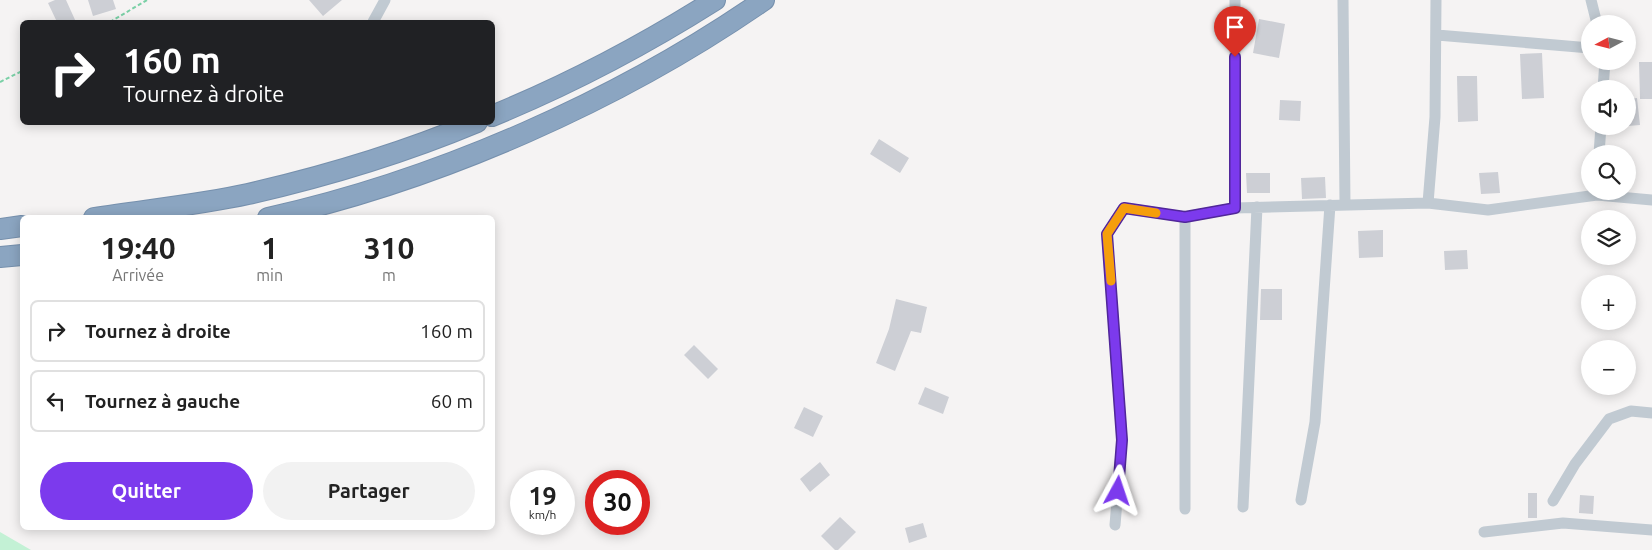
<!DOCTYPE html>
<html lang="fr">
<head>
<meta charset="utf-8">
<style>
  body { margin:0; font-family:Ubuntu,sans-serif; background:#f2f2f2; color:#222; height:100vh; display:flex; flex-direction:column; font-size:19px; white-space:nowrap }
  * { box-sizing:border-box; margin:0 }
  p { font-size:16px; color:#767676 }
  .icon { flex:none; width:28px; height:28px; fill:none; stroke:currentColor; stroke-width:2; stroke-linecap:round; stroke-linejoin:round }
  .map { position:relative; flex:1; overflow:hidden }
  .drawer { position:absolute; left:20px; top:215px; width:475px; height:315px; display:flex; flex-direction:column; background:#fff; border-radius:8px; box-shadow:0 2px 12px #0003 }
  .drawer>* { flex:none }
  .banner { position:absolute; left:20px; top:20px; width:475px; height:105px; border-radius:8px; box-shadow:0 2px 12px #0003; background:#202124; color:#fff; overflow:hidden }
  .needle { width:32px; rotate:263deg }
  .fabs { position:absolute; left:1581px; top:15px; display:grid; gap:10px }
  .fabs a { display:grid; place-items:center; width:55px; height:55px; border-radius:50%; background:#fff; box-shadow:0 2px 12px #0003; font-size:25px }
  .speed { position:absolute; left:510px; top:470px; display:flex; gap:10px; font-size:25px; font-weight:700; text-align:center }
  .speed>* { display:grid; place-content:center; width:65px; height:65px; border-radius:50%; background:#fff; box-shadow:0 2px 12px #0003; line-height:1 }
  .speed small { font-size:12px; font-weight:400 }
  .speed .limit { border:8px solid #d22; background:#fff; color:#111 }
  .pin { position:absolute; display:grid; place-items:center; width:42px; height:42px; color:#fff; margin:-51px -21px; border-radius:50% 50% 50% 0; rotate:-45deg; box-shadow:0 0 5px #0007 }
  .pin .icon { rotate:45deg }
  .me { position:absolute; width:55px; margin:-28px; rotate:5deg; stroke-linejoin:round; filter:drop-shadow(0 0 4px #0008) }
  .turn { display:flex; align-items:center; gap:18px; height:105px; padding:0 20px; font-size:22px }
  .turn .icon { width:65px; height:65px; stroke-width:2.5 }
  .turn b { display:block; font-size:35px; line-height:42px }
  .eta { display:flex; justify-content:space-evenly; align-items:center; height:85px; text-align:center }
  .eta b { font-size:30px; font-weight:600; line-height:35px }
  .cta { display:flex; gap:10px; margin-top:auto; padding:10px 20px }
  .cta a { flex:1; height:58px; border-radius:30px; background:#7c3aed; color:#fff; font-size:20px; font-weight:600; line-height:58px; text-align:center }
  .cta a+a { background:#f2f2f2; color:#222 }
  ul { padding:0; list-style:none }
  li { display:flex; align-items:center; gap:15px; height:62px; margin:0 10px 8px; padding:0 10px; border:2px solid #e0e0e0; border-radius:8px }
  li div { flex:1 }
  li b { display:block; font-size:19px }
  li em { font-style:normal }
  .map>svg:first-child { display:block }
  .green { fill:#c3f1d5 }
  .building { fill:#cdcfd5 }
  .lines { fill:none; stroke-linecap:round; stroke-linejoin:round }
  .motorway-casing { stroke:#7690ad; stroke-width:22 }
  .path { stroke:#7ad0a6; stroke-width:2; stroke-dasharray:4 2.5; stroke-linecap:butt }
  .minor { stroke:#c1cad2; stroke-width:11 }
  .motorway { stroke:#8ba5c1; stroke-width:20 }
  .route-casing { stroke:#51269a; stroke-width:12 }
  .route { stroke:#7c3aed; stroke-width:9 }
  .slow { stroke:#f59e0b; stroke-width:9 }
</style>
</head>
<body>
<div class="map">
<svg width="1652" height="550" viewBox="0 0 1652 550">
  <rect width="100%" height="100%" fill="#f5f3f3"/>
  <!-- green -->
  <path class="green" d="M0 532 31 550H0Z"/>
  <!-- building -->
  <path class="building" d="M55 0H66L76 22H57L48 3Z
    M88 0H113L116 9 93 16Z
    M309 0H342L323 16Z
    M1259 19 1285 24 1279 58 1253 53Z
    M1542 53 1544 98 1522 99 1520 54Z
    M1639 62H1652V99H1640Z
    M1457 76H1477L1478 121 1458 122Z
    M1637 98 1640 125 1628 126V99Z
    M1280 100 1301 101 1300 121 1279 120Z
    M879 139 909 158 900 173 870 154Z
    M1498 172 1500 193 1481 194 1479 173Z
    M1246 173H1270V193H1247Z
    M1325 177 1326 198 1302 199 1301 178Z
    M1383 230V257L1359 258 1358 231Z
    M1467 250 1468 269 1445 270 1444 251Z
    M1261 289H1282V320H1260Z
    M896 299 927 307 921 333 911 331 895 371 876 363 889 329Z
    M694 345 718 369 708 379 684 355Z
    M925 387 949 397 943 414 918 404Z
    M804 407 823 416 813 437 794 428Z
    M820 462 830 475 810 492 800 479Z
    M1528 493H1537V518H1528Z
    M1580 495 1594 496 1593 514 1579 513Z
    M840 517 856 532 838 550H835L821 536Z
    M923 523 927 537 909 543 905 528Z"/>
  <g class="lines">
    <defs>
      <path id="motorway" d="M492 116C570 84 644 45 715 0
        M94 218C145 210 198 205 248 194 327 176 403 153 477 122
        M268 218C439 180 620 100 764 0
        M0 229 22 226
        M0 257 22 255"/>
    </defs>
    <!-- motorway casing -->
    <use href="#motorway" class="motorway-casing"/>
    <!-- path -->
    <path class="path" d="M110 22 147 0
      M0 82 22 71"/>
    <!-- minor -->
    <path class="minor" d="M1235 0V208
      M1343 0 1345 204
      M1591 0 1597 24
      M373 22 385 0
      M1437 35 1590 48
      M1603 89 1605 61
      M1599 154 1601 126
      M1428 203 1435 117 1436 0
      M1185 217V509
      M1301 500 1315 422 1330 205
      M1553 501 1575 464 1609 419 1631 411 1652 413
      M1243 507 1257 207
      M1115 525 1122 440 1107 234 1124 208 1185 217 1235 208 1428 203 1488 210 1597 195 1652 200
      M1484 532 1563 523 1652 530"/>
    <!-- motorway -->
    <use href="#motorway" class="motorway"/>
  </g>
  <g class="lines">
    <defs>
      <path id="route" d="M1118 491 1122 440 1107 234 1124 208 1185 217 1235 208V57"/>
    </defs>
    <!-- route casing -->
    <use href="#route" class="route-casing"/>
    <!-- route -->
    <use href="#route" class="route"/>
    <!-- slow -->
    <path class="slow" d="M1111 281 1107 234 1124 208 1156 213"/>
  </g>
</svg>
<div class="fabs">
<a><svg class="needle" viewBox="-14 -14 28 28"><path d="M0-13l5 13h-10z" fill="#e53935"/><path d="M0 13l5-13h-10z" fill="#767676"/></svg></a>
<a><svg class="icon" aria-label="sound" viewBox="0 0 24 24"><path d="M4 9h4l5-4v14l-5-4H4zM17 9q2 3 0 6"/></svg></a>
<a><svg class="icon" aria-label="search" viewBox="0 0 24 24"><circle cx="10" cy="10" r="6"/><path d="M15 15l6 6"/></svg></a>
<a><svg class="icon" aria-label="layers" viewBox="0 0 24 24"><path d="M12 4l9 5-9 5-9-5zM3 14l9 5 9-5"/></svg></a>
<a>+</a>
<a>−</a>
</div>
<div class="speed"><div>19<small>km/h</small></div><div class="limit">30</div></div>
<div class="pin" style="left:1235px;top:57px;background:#d93025"><svg class="icon" aria-label="arrive" viewBox="0 0 24 24"><path d="M6 21V4h12l-3 4 3 4H6"/></svg></div>
<svg class="me" style="left:1118px;top:491px" viewBox="-20 -20 40 40"><path d="M0-17L14 15 0 8-14 15z" fill="#7c3aed" stroke="#fff" stroke-width="4"/></svg>
<div class="banner">
<div class="turn"><svg class="icon" aria-label="right" viewBox="0 0 24 24"><path d="M7 20v-9h11M14 6l5 5-5 5"/></svg><div><b>160 m</b>Tournez à droite</div></div>
</div>
<section class="drawer">
<div class="eta">
<div><b>19:40</b><p>Arrivée</p></div>
<div><b>1</b><p>min</p></div>
<div><b>310</b><p>m</p></div>
</div>
<ul>
<li><svg class="icon" aria-label="right" viewBox="0 0 24 24"><path d="M7 20v-9h11M14 6l5 5-5 5"/></svg><div><b>Tournez à droite</b></div><em>160 m</em></li>
<li><svg class="icon" aria-label="left" viewBox="0 0 24 24"><path d="M17 20v-9H6M10 6l-5 5 5 5"/></svg><div><b>Tournez à gauche</b></div><em>60 m</em></li>
</ul>
<div class="cta"><a>Quitter</a><a>Partager</a></div>
</section>
</div>
</body>
</html>
